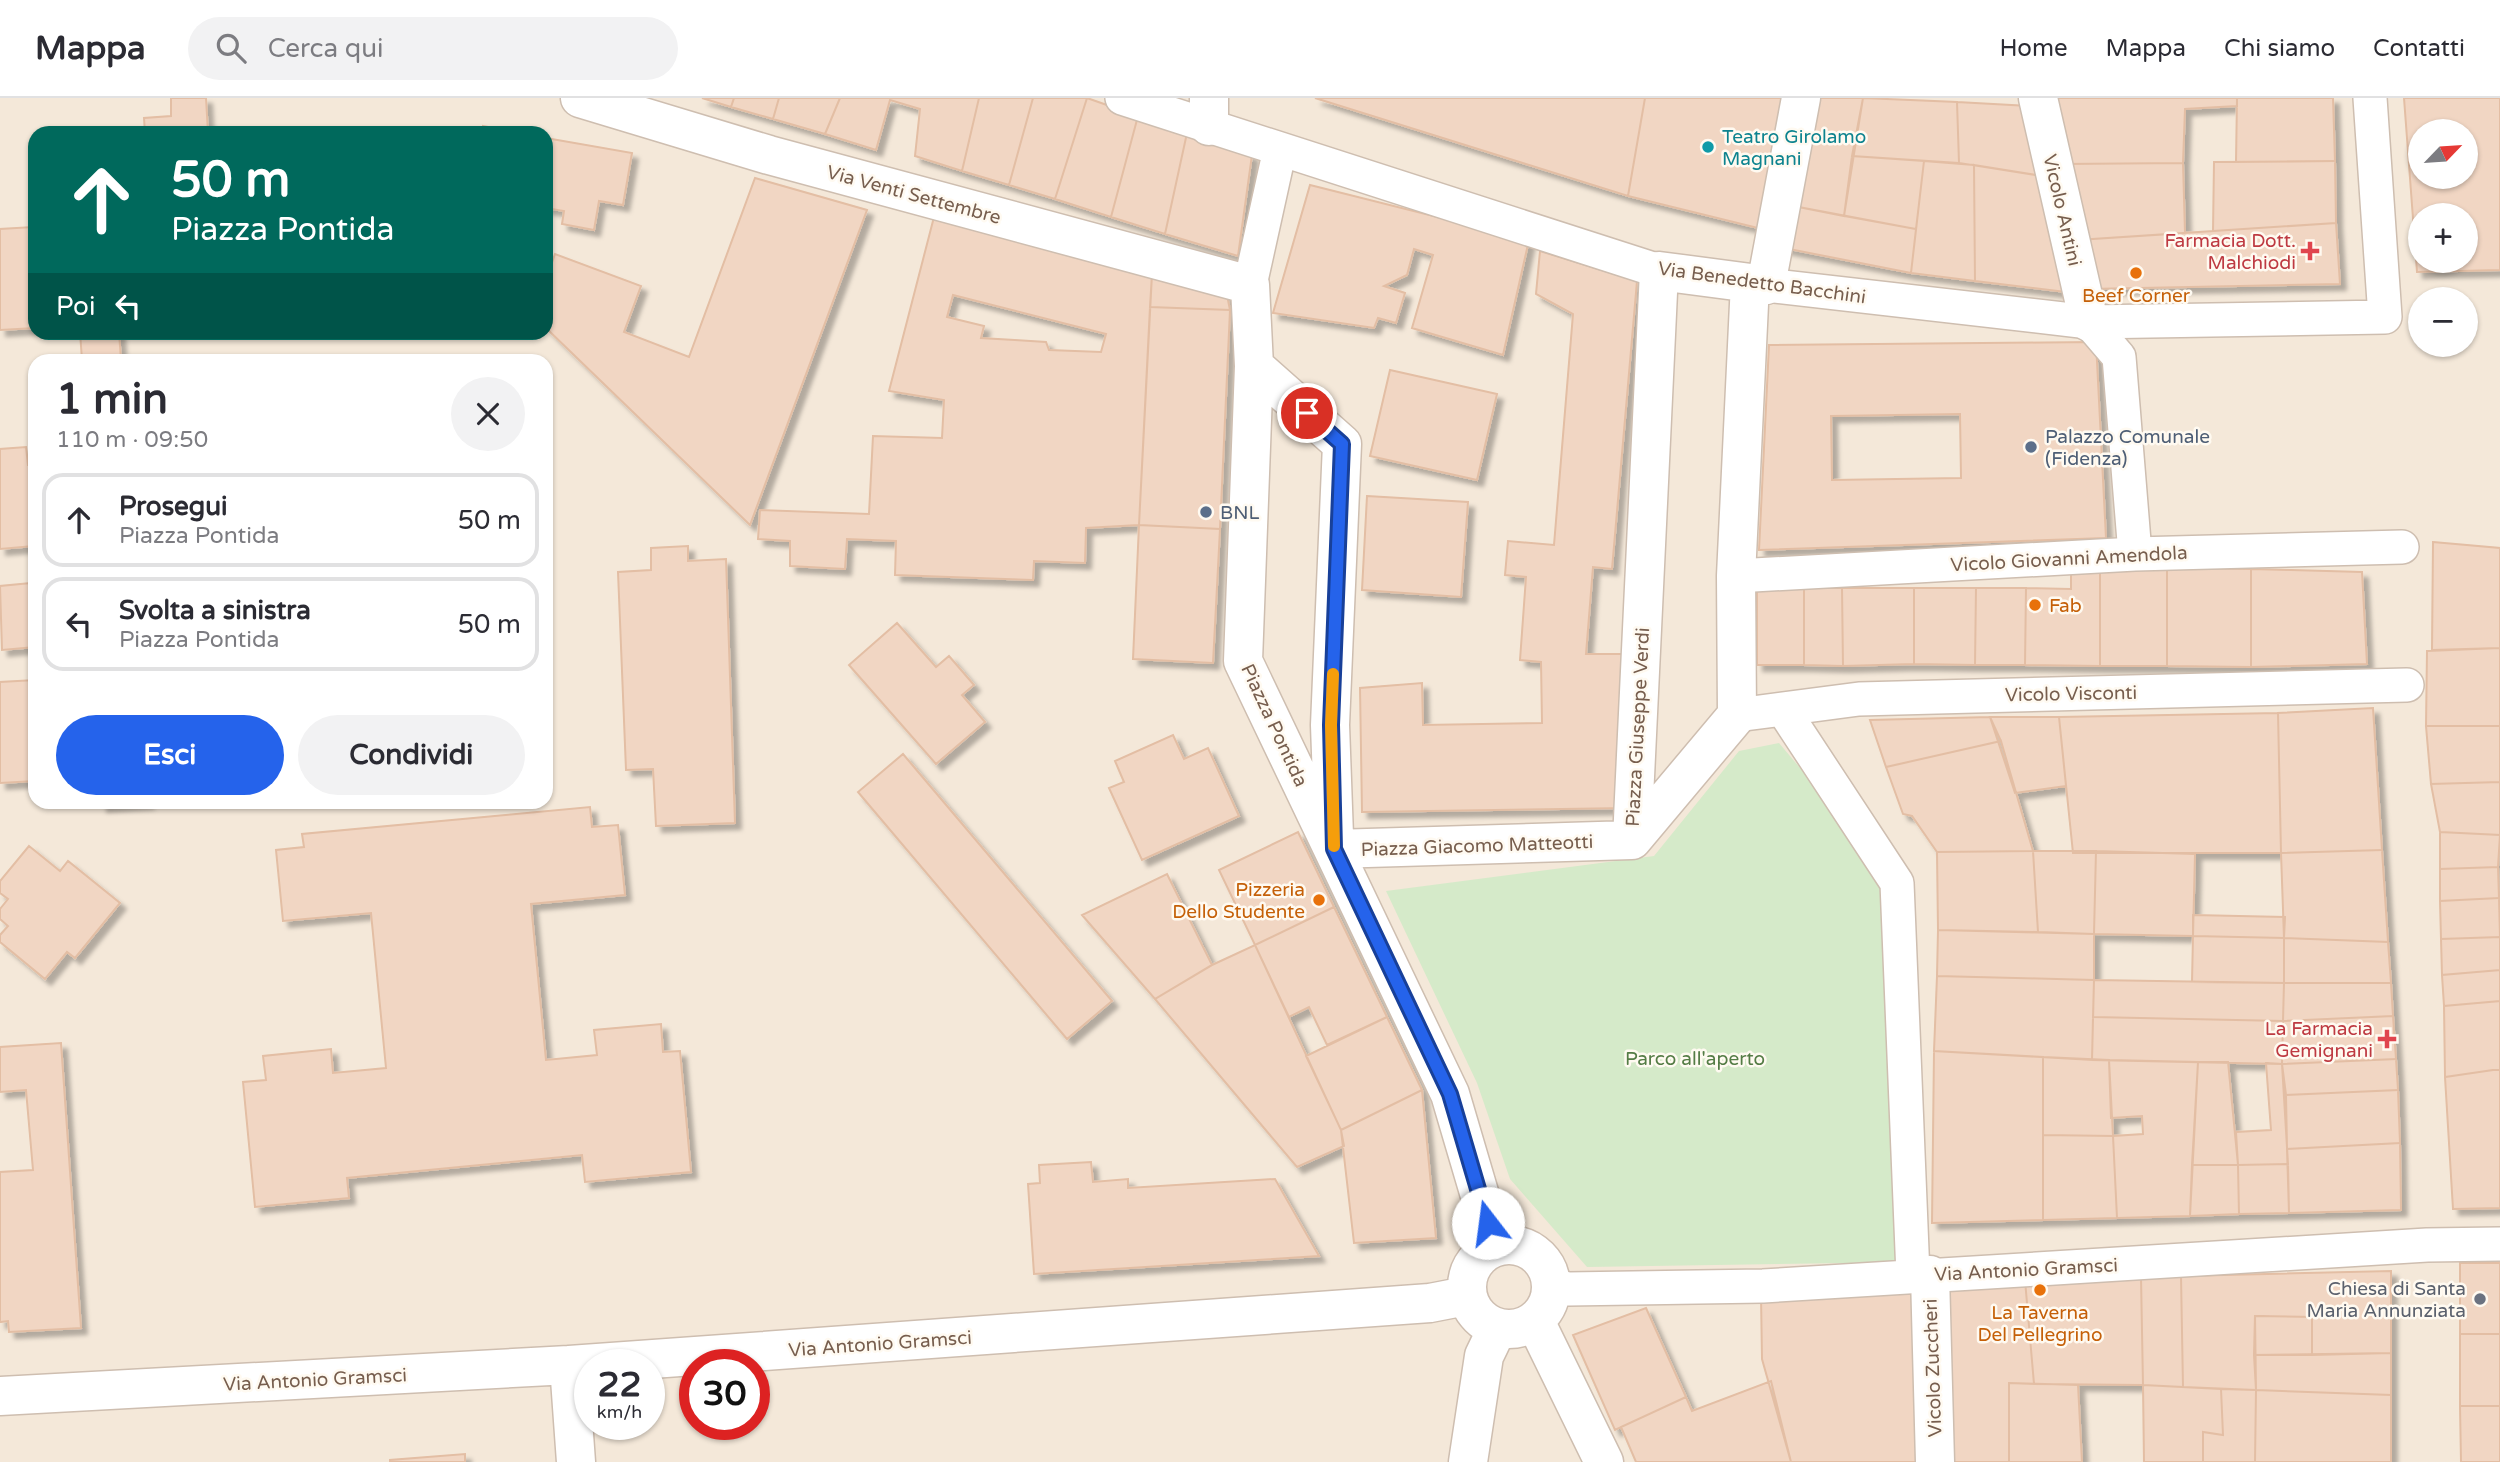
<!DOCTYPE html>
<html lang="it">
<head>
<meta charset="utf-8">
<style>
  body { margin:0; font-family:"Varela Round",sans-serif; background:#f2f2f3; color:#2b2b33; height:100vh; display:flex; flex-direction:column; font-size:26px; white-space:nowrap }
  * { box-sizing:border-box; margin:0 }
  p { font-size:23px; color:#7c7c81 }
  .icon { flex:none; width:38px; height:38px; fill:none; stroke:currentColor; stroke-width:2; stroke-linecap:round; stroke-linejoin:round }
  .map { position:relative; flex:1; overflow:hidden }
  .sheet { position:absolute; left:28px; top:256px; width:525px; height:455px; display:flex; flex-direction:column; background:#fff; border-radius:21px; box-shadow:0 2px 5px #0004 }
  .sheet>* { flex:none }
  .banner { position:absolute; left:28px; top:28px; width:525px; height:214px; border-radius:21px; box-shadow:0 2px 5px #0004; background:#00695c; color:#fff; overflow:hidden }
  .needle { width:46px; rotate:65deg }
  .controls { position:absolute; left:2408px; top:21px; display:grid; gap:14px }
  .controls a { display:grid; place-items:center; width:70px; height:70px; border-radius:50%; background:#fff; box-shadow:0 2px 5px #0004; font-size:35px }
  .speed { position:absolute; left:574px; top:1251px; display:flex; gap:14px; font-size:35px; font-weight:700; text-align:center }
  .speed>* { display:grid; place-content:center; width:91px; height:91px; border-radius:50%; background:#fff; box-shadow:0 2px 5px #0004; line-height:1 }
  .speed small { font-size:18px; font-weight:400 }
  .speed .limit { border:10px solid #d22; background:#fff; color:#111 }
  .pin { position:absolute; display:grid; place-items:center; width:60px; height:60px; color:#fff; margin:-30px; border:4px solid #fff; border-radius:50%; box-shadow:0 2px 7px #0007 }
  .me { position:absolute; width:77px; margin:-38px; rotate:345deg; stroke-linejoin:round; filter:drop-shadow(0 0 5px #0008) }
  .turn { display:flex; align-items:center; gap:24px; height:147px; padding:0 28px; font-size:32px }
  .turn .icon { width:91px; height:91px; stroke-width:2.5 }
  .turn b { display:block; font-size:49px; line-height:60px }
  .then { display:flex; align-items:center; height:66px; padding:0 28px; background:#0003; gap:14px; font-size:26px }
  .round { display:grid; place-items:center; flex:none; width:74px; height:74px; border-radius:37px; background:#f2f2f3 }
  .head { display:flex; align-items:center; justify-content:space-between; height:119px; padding:0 28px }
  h1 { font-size:42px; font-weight:700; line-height:52px }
  .button { display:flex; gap:14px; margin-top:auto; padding:14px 28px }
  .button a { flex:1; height:80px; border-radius:42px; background:#2563eb; color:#fff; font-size:28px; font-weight:700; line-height:80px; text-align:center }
  .button a+a { background:#f2f2f3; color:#2b2b33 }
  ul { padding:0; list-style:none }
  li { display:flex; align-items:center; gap:21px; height:94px; margin:0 14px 10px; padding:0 14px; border:4px solid #e1e1e2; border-radius:21px }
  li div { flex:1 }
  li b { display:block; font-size:26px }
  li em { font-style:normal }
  header { display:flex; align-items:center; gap:42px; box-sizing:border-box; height:98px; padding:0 35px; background:#fff; border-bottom:2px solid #e1e1e2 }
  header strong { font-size:33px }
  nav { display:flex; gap:38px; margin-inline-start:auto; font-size:24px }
  .search { width:490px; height:63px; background:#f2f2f3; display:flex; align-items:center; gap:18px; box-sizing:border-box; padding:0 24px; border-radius:38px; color:#7c7c81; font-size:26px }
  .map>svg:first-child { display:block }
  .residential { fill:#f4e8d9; fill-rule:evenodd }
  .green { fill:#d5eac9 }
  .building { fill:#f1d6c3; stroke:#e3bea4; stroke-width:2; fill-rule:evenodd; filter:url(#shadow) }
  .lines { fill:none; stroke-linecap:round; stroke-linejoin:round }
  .pedestrian-casing { stroke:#cebeb0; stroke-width:36 }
  .minor-casing { stroke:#cebeb0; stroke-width:41 }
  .pedestrian { stroke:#fff; stroke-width:33 }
  .minor { stroke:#fff; stroke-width:38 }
  .route-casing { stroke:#184099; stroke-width:18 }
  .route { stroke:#2563eb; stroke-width:12 }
  .slow { stroke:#f59e0b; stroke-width:12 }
  .culture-dot { fill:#0f9aa8; stroke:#fffaf1; stroke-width:2.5 }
  .health-dot { fill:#e0444e; stroke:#fffaf1; stroke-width:2.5 }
  .food-dot { fill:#e8710a; stroke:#fffaf1; stroke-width:2.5 }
  .service-dot { fill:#5c6f8a; stroke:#fffaf1; stroke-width:2.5 }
  .worship-dot { fill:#6b7280; stroke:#fffaf1; stroke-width:2.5 }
  .labels { text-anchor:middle; stroke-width:5; stroke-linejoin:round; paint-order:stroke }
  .culture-label { font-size:19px; fill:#0d838f; stroke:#fffaf1; text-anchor:start }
  .street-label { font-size:19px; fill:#775e4e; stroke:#fffaf1 }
  .health-label { font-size:19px; fill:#be3a42; stroke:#fffaf1; text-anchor:end }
  .food-label { font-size:19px; fill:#c56008; stroke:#fffaf1 }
  .service-label { font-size:19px; fill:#4e5e75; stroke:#fffaf1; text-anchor:start }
  .park-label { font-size:19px; fill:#547c45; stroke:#fffaf1 }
  .worship-label { font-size:19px; fill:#5b616d; stroke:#fffaf1; text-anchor:end }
</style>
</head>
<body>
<header>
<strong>Mappa</strong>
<div class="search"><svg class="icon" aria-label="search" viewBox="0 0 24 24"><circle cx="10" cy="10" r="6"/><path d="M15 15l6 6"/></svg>Cerca qui</div>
<nav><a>Home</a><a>Mappa</a><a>Chi siamo</a><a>Contatti</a></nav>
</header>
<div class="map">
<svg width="2500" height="1364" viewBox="0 0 2500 1364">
  <defs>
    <filter id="shadow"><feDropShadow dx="6" dy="6" stdDeviation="2" flood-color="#0004"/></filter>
  </defs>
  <rect width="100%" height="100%" fill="#fcf6eb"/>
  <!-- residential -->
  <path class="residential" d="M0 0H2500V1364H0ZM2420 33H2466V79H2420ZM35 35H546V234H35ZM2420 117H2466V163H2420ZM2420 201H2466V247H2420ZM35 262H546V704H35ZM590 1267H649V1326H590ZM695 1267H754V1326H695Z"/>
  <!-- green -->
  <path class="green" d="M1779 645 1897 785 1914 1164 1587 1169 1510 1081 1477 985 1386 793 1654 758 1739 653Z"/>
  <!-- building -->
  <path class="building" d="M171 0H206L208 35H145L144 20 171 18Z
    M702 0H734L731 9Z
    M734 0H779L773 21 731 9Z
    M779 0H840L825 36 773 21Z
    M840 0H979L962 73 915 58 920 11 890 2 876 52 825 36Z
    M979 0H1033L1009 87 962 73Z
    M1033 0H1087L1055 101 1009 87Z
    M1087 0 1138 18 1111 119 1055 101Z
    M1315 0H1645L1628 98Z
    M1645 0H1786L1766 132 1628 98Z
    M1809 0H1863L1844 118 1788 107Z
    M1863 0 1957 4 1959 65 1852 58Z
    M2052 0H2237V8L2185 11 2183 65 2063 66Z
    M2237 0H2333L2335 63 2236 64Z
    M2404 0H2500V172L2417 174ZM2420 33H2466V79H2420ZM2420 117H2466V163H2420Z
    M1957 4 2029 8 2042 78 1959 65Z
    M1138 18 1187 35 1165 136 1111 119Z
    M483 28 521 35H482Z
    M1187 35 1252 57 1238 158 1165 136Z
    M546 40 632 55 623 107 599 103 594 132 562 126 564 113 546 110Z
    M1852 58 1924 63 1916 131 1844 118Z
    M1924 63 1974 67 1975 183 1911 175Z
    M2335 63 2336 125 2213 133 2214 64Z
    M2183 65 2185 135 2078 142 2063 66Z
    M1974 67 2042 78 2066 194 1975 183Z
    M755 80 867 112 750 427 546 230V182L555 156 641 188 624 234 689 259Z
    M1310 87 1529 142 1503 257 1412 230 1433 157 1414 151 1407 177 1384 188 1405 195 1396 225 1378 220 1374 230 1273 215Z
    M1788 107 1916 131 1911 175 1779 149Z
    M934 119 1152 176 1139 427 1086 430 1085 465 1034 463 1033 482 895 477 896 443 847 441 845 471 790 468V443L758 441 760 412 869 416 873 338 942 340 944 302 889 293ZM953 197 1106 236 1101 254 1049 252 1046 244 981 240 984 228 947 219Z
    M2336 125 2340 186 2089 191 2078 142Z
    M33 129 35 230 0 232V131Z
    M1540 153 1637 183 1612 471 1593 469 1586 556H1626L1628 710 1362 714 1360 590 1422 585 1423 627 1542 625 1541 564 1520 562 1526 479 1505 477 1508 443 1554 447 1573 216 1536 196Z
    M1152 176 1224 182 1230 212 1150 209Z
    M1150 209 1230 212 1220 431 1139 427Z
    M80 234H119L121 262H82Z
    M2096 244 2106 440 1759 452 1769 247ZM1960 316 1961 380 1832 382 1831 318Z
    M1390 272 1497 296 1477 382 1370 358Z
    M26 349 28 367H35L34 448 0 451V351Z
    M1367 398 1468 404 1461 499 1362 492Z
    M1139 427 1220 431 1213 565 1133 561Z
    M2433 444 2500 450V550L2432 552Z
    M688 448V463L726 461 735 725 656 728 653 671 626 672 618 474 651 472V450Z
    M2071 470H2100V568L2025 567 2026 490 2071 491Z
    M2100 470H2167V568H2100Z
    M2167 470 2251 471V569L2167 568Z
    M2251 471 2362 474 2367 566 2251 569Z
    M31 485H35V549L2 552 0 488Z
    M1757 490H1804V567H1757Z
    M1804 490H1842L1843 568 1804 567Z
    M1842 490H1914V566L1843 568Z
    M1914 490H1976L1975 567 1914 566Z
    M1976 490H2026L2025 567H1975Z
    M897 525 936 569 949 558 974 587 962 597 985 624 936 666 849 567Z
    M2500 550V628H2426L2427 553Z
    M35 582V683L0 685V584Z
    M2373 610 2382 752 2281 755 2278 615Z
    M2278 615 2281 755H2073L2059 619Z
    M1990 619H2059L2066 688 2015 695Z
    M1990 619 2001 643 1886 669 1870 622Z
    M2426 628H2500V684L2431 686Z
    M1173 637 1184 661 1208 650 1239 718 1142 762 1109 690 1124 684 1115 663Z
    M2001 643 2033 753 1937 754 1912 718 1903 716 1886 669Z
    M903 656 1112 903 1067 941 858 694Z
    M2500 684V737L2440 734 2431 686Z
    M101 704H147L148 705 101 708Z
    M590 709 592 729 618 727 625 797 531 806 546 962 597 957 594 932 661 926 663 954 680 953 691 1074 585 1084 582 1057 347 1080 349 1100 255 1109 243 984 266 982 263 958 331 951 333 975 386 970 371 815 283 823 276 752 304 749 302 736Z
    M1298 734 1334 809 1255 847 1219 772Z
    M2440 734 2500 737 2498 769 2440 771Z
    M29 748 60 773 68 763 120 805 75 860 67 854 45 881 0 844V837L8 828 0 821V811L8 801 0 795V783Z
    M2382 752 2388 844 2284 840 2281 755Z
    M2033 753 2038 834 1938 832 1937 754Z
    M2033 753H2096L2094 836 2038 834Z
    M2096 753 2195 756 2193 838 2094 836Z
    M2498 769 2499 800 2440 803V771Z
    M1167 776 1212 867 1155 901 1082 817Z
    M2499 800 2500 839 2441 841 2440 803Z
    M1334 809 1387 919 1327 947 1309 909 1289 919 1255 847Z
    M2193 817 2285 819 2284 840 2193 838Z
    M1938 832 2094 836V882L1937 878Z
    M2193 838 2284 840V885L2192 884Z
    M2500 839V872L2442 877 2441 841Z
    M2284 840 2388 844 2391 885H2284Z
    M1255 847 1341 1032 1344 1048 1297 1069 1155 901 1212 867Z
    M2500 872V903L2444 908 2442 877Z
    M1937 878 2094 882 2092 962 1934 953Z
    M2094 882 2284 885 2283 923 2093 919Z
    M2284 885H2391L2393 918 2283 923Z
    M2500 903V971L2445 979 2444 908Z
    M2393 918 2396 961 2282 966 2283 923Z
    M1387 919 1422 992 1341 1032 1306 958Z
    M2093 919 2283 923 2282 966 2092 962Z
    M61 945 81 1230 9 1234 8 1223 0 1224V1074L33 1072 26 992 0 994V949Z
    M1934 953 2043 959V1122L1932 1125Z
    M2043 959 2109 962 2113 1038 2043 1037Z
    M2396 961 2398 992 2286 997 2282 966Z
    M2109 962 2198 964 2190 1118 2117 1120 2113 1038 2143 1036 2142 1018 2111 1020Z
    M2198 964H2228L2238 1067H2192Z
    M2266 965 2282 966 2288 1066 2238 1067 2236 1034 2271 1032Z
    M2500 971V1110L2453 1111 2445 979Z
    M1422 992 1436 1140 1354 1145 1341 1032Z
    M2398 992 2400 1045 2287 1051 2286 997Z
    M2043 1037 2113 1038 2117 1120 2043 1122Z
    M2400 1045 2401 1112 2289 1115 2287 1051Z
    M1091 1064 1093 1084 1128 1081V1090L1275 1081 1319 1158 1034 1176 1028 1086 1040 1085 1039 1067Z
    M2288 1066 2289 1115 2239 1116 2238 1067Z
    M2192 1067H2238L2239 1116 2190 1118Z
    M2460 1165H2500V1236H2460Z
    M2391 1173V1255L2312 1257V1219L2255 1218 2256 1292 2183 1289 2181 1178Z
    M2181 1178 2183 1289 2143 1287 2141 1179Z
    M2141 1179 2143 1287 2034 1286 2025 1182Z
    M2025 1182 2034 1286 2009 1285V1364H1942L1938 1183Z
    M1917 1195 1923 1364H1791L1762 1261 1761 1198Z
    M1646 1210 1686 1299 1615 1332 1573 1237Z
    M2255 1218 2312 1219V1257H2254Z
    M2460 1236H2500V1308H2460Z
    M2391 1255V1297L2256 1292 2254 1257Z
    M1771 1283 1791 1364H1636L1621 1329 1686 1299 1692 1313Z
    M2009 1285 2078 1287 2082 1364H2009Z
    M2143 1287 2221 1291 2223 1337 2203 1334V1364H2144Z
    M2221 1291 2256 1292 2255 1364H2203V1334L2223 1337Z
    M2256 1292 2391 1297V1364H2255Z
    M2460 1308H2500V1364H2461Z
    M465 1356V1364H390V1362Z"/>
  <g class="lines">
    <defs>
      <path id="pedestrian" d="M1122 0 1659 173
        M1250 187 1280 51
        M1766 187 2089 224 2385 219 2370 0
        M2089 224 2119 259 2135 456
        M1736 478 2135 456 2402 449
        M1784 613 1897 785 1913 1177
        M1737 617 1859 601 2407 587
        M1552 1187 1568 1191 1763 1188 2427 1147 2500 1146"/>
      <path id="minor" d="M580 0 769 57 1250 187 1254 268 1243 563 1450 996 1488 1125 1502 1147
        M1209 0V28
        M2038 0 2089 224
        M1254 268 1342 346 1330 627 1334 738
        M1632 742 1659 173 1766 187 1801 0
        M1632 742 1737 617 1736 478 1750 185
        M1334 751 1632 742
        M1467 1189a42 42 0 1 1 84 0a42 42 0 1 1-84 0Z
        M1930 1177 1935 1364
        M1535 1223 1604 1364
        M569 1267 576 1364
        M0 1298 569 1267 1430 1205 1466 1198
        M1468 1364 1484 1258 1497 1231"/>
    </defs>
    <!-- pedestrian casing -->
    <use href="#pedestrian" class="pedestrian-casing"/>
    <!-- minor casing -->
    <use href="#minor" class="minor-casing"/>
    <!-- pedestrian -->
    <use href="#pedestrian" class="pedestrian"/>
    <!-- minor -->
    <use href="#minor" class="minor"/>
  </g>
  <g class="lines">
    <defs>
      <path id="route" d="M1307 315 1342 346 1331 627 1334 751 1450 996 1488 1125"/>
    </defs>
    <!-- route casing -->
    <use href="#route" class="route-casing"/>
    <!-- route -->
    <use href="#route" class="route"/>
    <!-- slow -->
    <path class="slow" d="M1333 576 1331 627 1334 748"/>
  </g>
  <!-- markers -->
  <circle class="culture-dot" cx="1708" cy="49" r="7"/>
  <g class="health-dot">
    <path d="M2306.5 142.5h7v7h7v7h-7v7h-7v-7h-7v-7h7z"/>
    <path d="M2383.5 930.5h7v7h7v7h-7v7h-7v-7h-7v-7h7z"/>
  </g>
  <g class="food-dot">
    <circle cx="2136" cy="175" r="7"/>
    <circle cx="2035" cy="507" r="7"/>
    <circle cx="1319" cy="802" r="7"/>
    <circle cx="2040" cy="1192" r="7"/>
  </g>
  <g class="service-dot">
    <circle cx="2031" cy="349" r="7"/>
    <circle cx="1206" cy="414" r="7"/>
  </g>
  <circle class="worship-dot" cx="2480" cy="1201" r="7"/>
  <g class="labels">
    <!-- culture labels -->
    <g class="culture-label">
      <text x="1722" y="45">Teatro Girolamo<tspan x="1722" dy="22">Magnani</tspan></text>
    </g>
    <!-- street labels -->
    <g class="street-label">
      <text transform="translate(914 96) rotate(15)" y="7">Via Venti Settembre</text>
      <text transform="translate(2063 112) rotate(77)" y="7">Vicolo Antini</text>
      <text transform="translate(1762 184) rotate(8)" y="7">Via Benedetto Bacchini</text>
      <text transform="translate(2069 460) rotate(-3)" y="7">Vicolo Giovanni Amendola</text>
      <text transform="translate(2071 595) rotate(-1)" y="7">Vicolo Visconti</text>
      <text transform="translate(1275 627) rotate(65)" y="7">Piazza Pontida</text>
      <text transform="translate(1637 629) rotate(-87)" y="7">Piazza Giuseppe Verdi</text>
      <text transform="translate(1477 747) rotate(-2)" y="7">Piazza Giacomo Matteotti</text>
      <text transform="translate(2026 1171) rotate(-3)" y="7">Via Antonio Gramsci</text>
      <text transform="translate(880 1245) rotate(-4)" y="7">Via Antonio Gramsci</text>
      <text transform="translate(1932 1270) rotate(-92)" y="7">Vicolo Zuccheri</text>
      <text transform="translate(315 1281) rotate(-3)" y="7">Via Antonio Gramsci</text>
    </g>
    <!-- health labels -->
    <g class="health-label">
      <text x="2296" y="149">Farmacia Dott.<tspan x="2296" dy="22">Malchiodi</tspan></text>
      <text x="2373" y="937">La Farmacia<tspan x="2373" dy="22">Gemignani</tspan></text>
    </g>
    <!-- food labels -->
    <g class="food-label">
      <text x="2136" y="204">Beef Corner</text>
      <text x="2049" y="514" text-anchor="start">Fab</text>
      <text x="1305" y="798" text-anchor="end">Pizzeria<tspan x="1305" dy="22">Dello Studente</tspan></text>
      <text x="2040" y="1221">La Taverna<tspan x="2040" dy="22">Del Pellegrino</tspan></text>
    </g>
    <!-- service labels -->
    <g class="service-label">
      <text x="2045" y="345">Palazzo Comunale<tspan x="2045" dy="22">(Fidenza)</tspan></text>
      <text x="1220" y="421">BNL</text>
    </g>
    <!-- park labels -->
    <g class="park-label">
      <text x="1695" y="967">Parco all'aperto</text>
    </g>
    <!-- worship labels -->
    <g class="worship-label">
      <text x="2466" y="1197">Chiesa di Santa<tspan x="2466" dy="22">Maria Annunziata</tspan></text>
    </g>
  </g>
</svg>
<div class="controls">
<a><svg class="needle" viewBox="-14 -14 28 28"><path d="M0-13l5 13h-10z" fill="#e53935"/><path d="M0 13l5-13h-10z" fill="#7c7c81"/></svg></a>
<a>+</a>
<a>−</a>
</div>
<div class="speed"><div>22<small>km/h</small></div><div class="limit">30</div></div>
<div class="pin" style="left:1307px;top:315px;background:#d93025"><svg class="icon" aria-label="arrive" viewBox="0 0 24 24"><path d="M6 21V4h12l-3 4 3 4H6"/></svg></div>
<svg class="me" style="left:1488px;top:1125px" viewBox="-20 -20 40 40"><circle r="19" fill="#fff"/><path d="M0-13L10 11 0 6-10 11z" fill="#2563eb"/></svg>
<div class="banner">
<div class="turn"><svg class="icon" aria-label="ahead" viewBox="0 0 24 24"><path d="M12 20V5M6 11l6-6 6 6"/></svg><div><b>50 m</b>Piazza Pontida</div></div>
<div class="then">Poi<svg class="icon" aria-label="left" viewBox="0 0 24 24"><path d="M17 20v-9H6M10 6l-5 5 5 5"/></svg></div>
</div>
<section class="sheet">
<div class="head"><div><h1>1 min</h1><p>110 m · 09:50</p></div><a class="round"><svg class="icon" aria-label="close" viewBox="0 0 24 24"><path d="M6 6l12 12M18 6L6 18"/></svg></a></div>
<ul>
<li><svg class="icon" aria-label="ahead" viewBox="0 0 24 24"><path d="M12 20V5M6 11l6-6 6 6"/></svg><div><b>Prosegui</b><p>Piazza Pontida</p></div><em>50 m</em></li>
<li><svg class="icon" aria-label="left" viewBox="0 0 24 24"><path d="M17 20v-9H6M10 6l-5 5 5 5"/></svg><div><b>Svolta a sinistra</b><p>Piazza Pontida</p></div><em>50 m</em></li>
</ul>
<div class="button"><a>Esci</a><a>Condividi</a></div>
</section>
</div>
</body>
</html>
